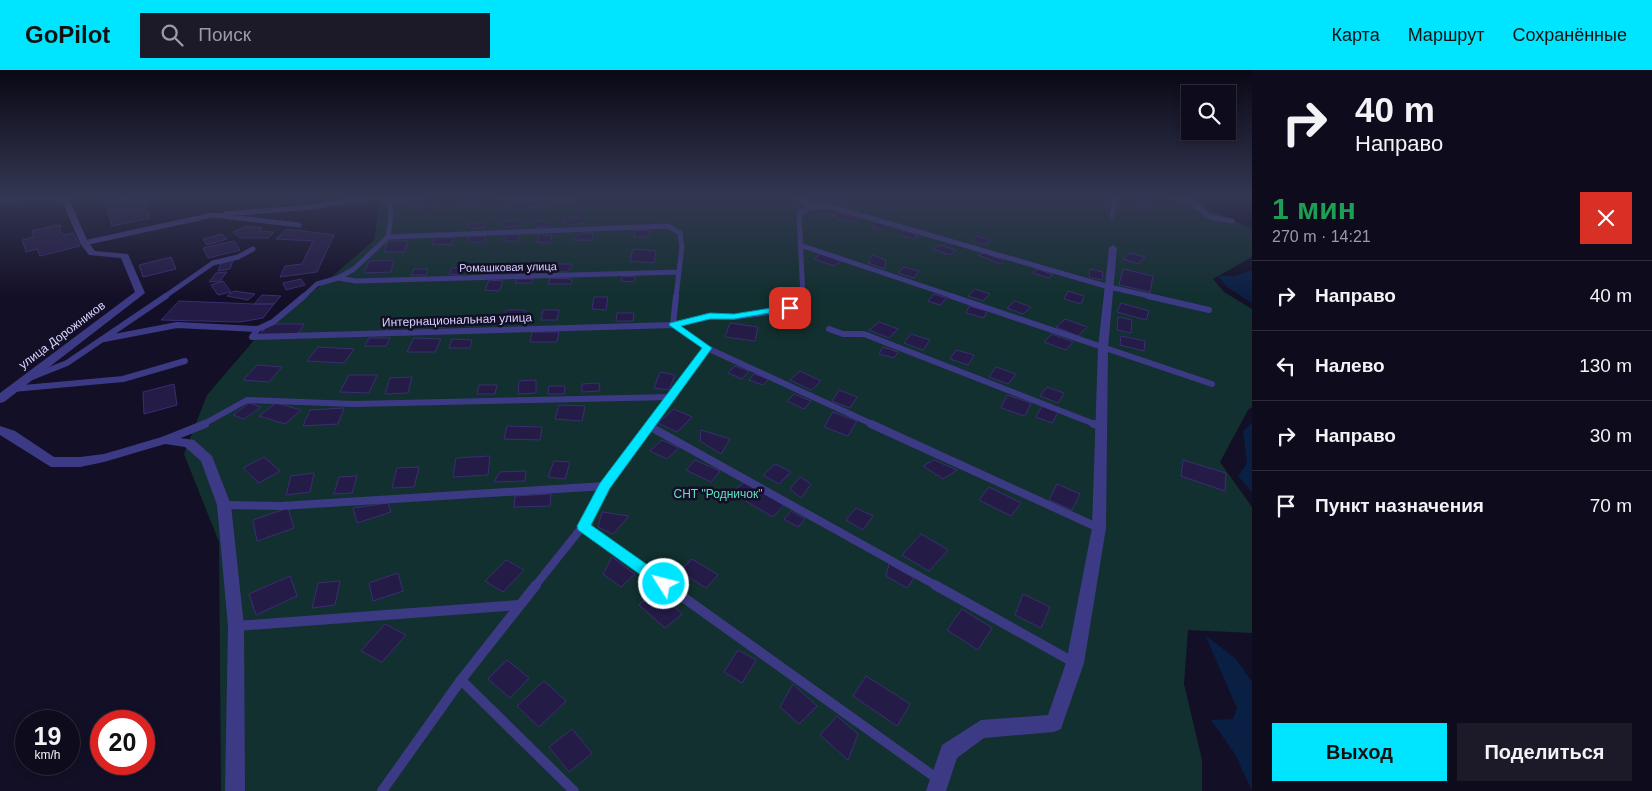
<!DOCTYPE html>
<html lang="ru">
<head>
<meta charset="utf-8">
<style>
  body { margin:0; font-family:Helvetica,sans-serif; background:#1c1929; color:#f1f3f6; height:100vh; display:flex; flex-direction:column; font-size:19px; white-space:nowrap }
  * { box-sizing:border-box; margin:0 }
  p { font-size:16px; color:#9b9ba3 }
  .icon { flex:none; width:28px; height:28px; fill:none; stroke:currentColor; stroke-width:2; stroke-linecap:round; stroke-linejoin:round }
  .map { position:relative; flex:1; overflow:hidden }
  .sheet { display:flex; flex-direction:column; background:#0e0b1c; width:400px }
  .sheet>* { flex:none }
  .banner { background:#0e0b1c; color:#f1f3f6; overflow:hidden }
  .controls { position:absolute; left:1181px; top:15px; display:grid; gap:10px }
  .controls a { display:grid; place-items:center; width:55px; height:55px; border-radius:0px; background:#0e0b1c; box-shadow:0 2px 8px #0003,0 0 0 1px #2e2b3b; font-size:25px }
  .speed { position:absolute; left:15px; top:640px; display:flex; gap:10px; font-size:25px; font-weight:700; text-align:center }
  .speed>* { display:grid; place-content:center; width:65px; height:65px; border-radius:50%; background:#0e0b1c; box-shadow:0 2px 8px #0003,0 0 0 1px #2e2b3b; line-height:1 }
  .speed small { font-size:12px; font-weight:400 }
  .speed .limit { border:8px solid #d22; background:#fff; color:#111 }
  .pin { position:absolute; display:grid; place-items:center; width:42px; height:42px; color:#fff; margin:-21px; border-radius:10px; box-shadow:0 2px 8px #0006 }
  .me { position:absolute; width:55px; margin:-28px; rotate:306deg; stroke-linejoin:round; filter:drop-shadow(0 0 4px #0008) }
  .turn { display:flex; align-items:center; gap:18px; height:105px; padding:0 20px; font-size:22px }
  .turn .icon { width:65px; height:65px; stroke-width:2.5 }
  .turn b { display:block; font-size:35px; line-height:42px }
  .round { display:grid; place-items:center; flex:none; width:52px; height:52px; border-radius:0px; background:#1c1929 }
  .headline { display:flex; align-items:center; justify-content:space-between; height:85px; padding:0 20px }
  h1 { font-size:30px; font-weight:600; line-height:38px; color:#1e9e55 }
  .action { display:flex; gap:10px; margin-top:auto; padding:10px 20px }
  .action a { flex:1; height:58px; border-radius:0px; background:#00e5ff; color:#111; font-size:20px; font-weight:600; line-height:58px; text-align:center }
  .action a+a { background:#1c1929; color:#f1f3f6 }
  ul { padding:0; list-style:none }
  li { display:flex; align-items:center; gap:15px; height:70px; padding:0 20px; border-top:1px solid #2e2b3b }
  li div { flex:1 }
  li b { display:block; font-size:19px }
  li em { font-style:normal }
  header { display:flex; align-items:center; gap:30px; box-sizing:border-box; height:70px; padding:0 25px; background:#00e5ff; color:#111 }
  header strong { font-size:24px }
  nav { display:flex; gap:28px; margin-inline-start:auto; font-size:18px }
  .search { width:350px; height:45px; background:#1c1929; display:flex; align-items:center; gap:12px; box-sizing:border-box; padding:0 18px; border-radius:0px; color:#9b9ba3; font-size:19px }
  main { display:flex; flex:1; min-height:0 }
  .map>svg:first-child { display:block }
  .green { fill:#12302f }
  .water { fill:#0a1f44 }
  .building { fill:#241b47; stroke:#3b2d73 }
  .lines { fill:none; stroke-linecap:round; stroke-linejoin:round }
  .service-far3 { stroke:#3d3a85; stroke-width:5 }
  .service-far2 { stroke:#3d3a85; stroke-width:6 }
  .service-far1 { stroke:#3d3a85; stroke-width:8 }
  .service { stroke:#3d3a85; stroke-width:10 }
  .minor { fill:#3d3a85; fill-rule:evenodd }
  .route { fill:#00e5ff; stroke:#0095a6 }
  .labels { text-anchor:middle; stroke-width:5; stroke-linejoin:round; paint-order:stroke }
  .far-street-label { font-size:11px; fill:#d9d4ff; stroke:#130f26 }
  .street-label { font-size:12px; fill:#d9d4ff; stroke:#130f26 }
  .park-label { font-size:12px; fill:#5fe0c0; stroke:#130f26 }
</style>
</head>
<body>
<header>
<strong>GoPilot</strong>
<div class="search"><svg class="icon" aria-label="search" viewBox="0 0 24 24"><circle cx="10" cy="10" r="6"/><path d="M15 15l6 6"/></svg>Поиск</div>
<nav><a>Карта</a><a>Маршрут</a><a>Сохранённые</a></nav>
</header>
<main>
<div class="map">
<svg width="1252" height="721" viewBox="0 0 1252 721">
  <rect width="100%" height="100%" fill="#130f26"/>
  <!-- green -->
  <path class="green" d="M373 126H1189L1207 138 1252 159V187L1213 209 1224 222 1252 239V337L1248 340 1220 392 1252 437V563L1188 560 1184 614 1202 690V721H221L219 472 184 384 207 325 268 254 327 211 374 170 379 136Z"/>
  <!-- water -->
  <path class="water" d="M1252 200V233L1227 217 1218 206H1236Z
    M1252 353V422L1238 406 1247 393 1243 361Z
    M1205 565 1236 589 1252 612V721L1235 684 1211 650 1233 649 1237 638Z"/>
  <!-- building -->
  <path class="building" d="M142 126 150 148 112 156 106 133Z
    M422 130V134L407 136 406 131Z
    M473 130 478 134 466 137 461 132Z
    M532 130 538 136 515 140 510 134Z
    M1132 133 1147 138 1141 141 1127 137Z
    M422 135H435L434 141 421 142Z
    M839 142 859 147 852 152 832 147Z
    M578 147 584 153 569 155 562 150Z
    M518 149 523 155 506 158 501 153Z
    M546 150 550 156 537 158 534 152Z
    M483 152 486 157 471 159 468 154Z
    M876 152 888 156 884 160 872 157Z
    M58 155 61 156 59 158 63 165 73 163 80 176 40 186 37 179 26 182 22 170 34 167 32 161Z
    M247 156 262 158 258 161 274 162 268 168H240L233 162Z
    M287 159 334 165 317 202 280 207 285 196 302 194 313 171 276 169Z
    M635 160 650 161 649 167H634Z
    M904 160 917 165 914 169 900 165Z
    M580 163H593L592 170H573Z
    M222 164 227 169 207 175 203 169Z
    M508 164 520 165 517 171H504Z
    M539 165H552L550 173 537 172Z
    M468 166H486L484 172H469Z
    M976 166 990 170 986 175 972 171Z
    M436 167 454 168 451 175 432 174Z
    M234 171 240 180 208 188 203 178Z
    M388 171H408L404 182H384Z
    M939 175 956 180 950 185 933 179Z
    M633 179 656 181 654 193 630 191Z
    M984 183 1003 190 1001 194 978 185Z
    M1130 183 1145 187 1138 194 1123 189Z
    M821 184 841 191 834 196 814 189Z
    M872 185 886 190 885 199 868 193Z
    M171 187 176 199 143 207 139 195Z
    M233 190 230 199 218 201 222 191Z
    M394 190 391 202 364 203 369 191Z
    M556 194H573L567 202H554Z
    M485 197H503L501 205 482 204Z
    M904 197 919 201 914 208 898 203Z
    M452 198H463L460 205 449 204Z
    M414 199H428L426 205H411Z
    M1038 199 1053 205 1048 208 1033 203Z
    M1090 199 1103 202 1102 210 1089 207Z
    M1123 199 1153 206 1150 222 1119 215Z
    M227 202 220 211 209 212 216 203Z
    M623 206 636 207 634 212 621 211Z
    M550 208 572 209 571 214H548Z
    M301 209 305 215 286 220 283 213Z
    M517 209H533L532 213H515Z
    M489 210 503 211 499 221 485 220Z
    M223 211 231 222 218 225 211 215Z
    M975 219 990 224 983 231 968 226Z
    M234 221 255 224 248 230 227 226Z
    M1068 221 1084 226 1081 234 1064 229Z
    M934 224 947 228 940 235 928 231Z
    M262 225 281 226 274 234H254Z
    M594 227H608L606 240 592 239Z
    M179 231 254 234H274L263 248 240 252 161 250Z
    M1015 231 1031 237 1023 244 1007 238Z
    M1121 233 1149 241 1146 250 1117 242Z
    M969 236 987 241 984 248 966 243Z
    M506 240H525L523 253 504 254Z
    M543 240H559L557 250H541Z
    M617 243H634L633 251H616Z
    M1118 247 1132 250 1131 263 1117 260Z
    M447 248 445 257 418 258 420 250Z
    M1065 249 1087 257 1078 266 1056 257Z
    M879 252 898 259 889 268 869 260Z
    M730 253 758 257 755 271 725 267Z
    M268 254H304L297 265H260Z
    M532 262H559L557 272H530Z
    M911 264 930 270 923 280 904 273Z
    M1052 264 1073 272 1066 280 1044 272Z
    M1121 266 1145 271 1144 281 1120 275Z
    M369 268H390L386 276H365Z
    M414 268 441 269 435 282H407Z
    M452 269 472 270 470 278H449Z
    M318 277 354 279 344 293 307 291Z
    M883 277 898 282 894 288 879 284Z
    M956 280 974 285 968 295 950 289Z
    M257 295 282 297 269 312 243 310Z
    M735 296 749 301 742 309 728 303Z
    M996 297 1016 304 1008 314 989 307Z
    M800 301 821 311 811 320 790 310Z
    M660 302 675 305 669 320 654 318Z
    M754 304 769 309 763 315 749 310Z
    M349 305H377L369 323 340 322Z
    M412 307 408 323 385 324 390 308Z
    M536 310V323L518 324 519 311Z
    M599 313 600 321 582 322V314Z
    M174 314 177 335 144 344 143 322Z
    M479 315H497L495 324H477Z
    M549 316H565L564 324H548Z
    M1047 317 1064 323 1058 333 1040 326Z
    M839 320 857 327 850 338 832 331Z
    M794 324 811 331 804 339 787 331Z
    M1007 325 1031 333 1025 346 1001 338Z
    M249 333 261 337 244 349 233 345Z
    M276 333 301 340 285 354 259 346Z
    M559 335 585 336 582 351 555 349Z
    M1042 336 1058 342 1052 353 1036 347Z
    M344 338 338 354 303 356 310 340Z
    M674 339 692 347 677 362 658 353Z
    M833 342 857 351 848 366 824 357Z
    M507 356 542 357 540 370 504 369Z
    M701 360 730 369 721 384 700 371Z
    M662 370 679 378 667 389 650 381Z
    M490 386 488 405 453 407 456 388Z
    M264 387 280 401 259 413 243 398Z
    M695 390 720 401 711 412 686 400Z
    M934 390 957 400 943 409 923 396Z
    M1183 390 1226 403 1225 421 1181 406Z
    M554 391 570 392 565 409 548 407Z
    M775 394 791 402 779 414 763 405Z
    M419 397 414 417 392 418 397 398Z
    M526 401 525 411 494 412 500 402Z
    M314 403 310 422 286 425 291 406Z
    M357 406 352 423 334 424 339 407Z
    M800 407 811 414 801 428 790 419Z
    M744 412 784 435 773 447 732 423Z
    M1057 414 1080 424 1072 440 1049 430Z
    M989 417 1021 433 1011 446 979 430Z
    M551 424 550 436 514 437 515 426Z
    M388 433 391 442 357 453 353 438Z
    M288 438 294 458 257 471 253 450Z
    M856 438 873 446 863 460 846 450Z
    M791 441 805 449 798 457 784 449Z
    M602 442 629 446 613 464 598 457Z
    M921 464 948 480 929 501 902 485Z
    M612 487 635 504 621 517 603 504Z
    M692 489 718 505 706 518 680 501Z
    M506 490 524 500 503 522 485 511Z
    M889 494 914 508 907 518 886 506Z
    M398 503 403 521 373 531 369 513Z
    M290 506 297 526 256 545 249 524Z
    M340 511 335 535 312 538 318 513Z
    M656 521 682 544 665 558 639 535Z
    M1023 524 1050 537 1041 558 1015 545Z
    M962 539 992 558 978 580 947 560Z
    M385 554 406 565 382 592 361 581Z
    M738 580 756 590 742 613 724 602Z
    M507 590 529 608 510 628 488 609Z
    M866 606 910 634 897 656 853 626Z
    M544 611 566 631 539 657 517 636Z
    M793 614 817 636 799 654 780 637Z
    M837 646 858 664 848 690 820 665Z
    M572 659 592 683 569 702 549 677Z"/>
  <g class="lines">
    <!-- service-far3 -->
    <path class="service-far3" d="M376 126 390 131 391 146 388 167
      M497 126 575 129
      M795 126 811 137
      M1169 126 1191 132 1210 147 1232 151
      M390 131 424 126
      M225 144 312 137 376 127
      M1112 146 1116 126
      M388 167 668 156 680 163 682 176 676 227
      M84 173 213 145 299 155
      M800 175 955 227
      M338 208 356 211 679 202
      M164 227 213 193 238 187 253 179
      M303 227 317 214 338 208 354 199 388 167
      M803 227 799 144C809 136 820 136 832 137L1109 217 1154 227"/>
    <!-- service-far2 -->
    <path class="service-far2" d="M951 226 1212 314
      M1148 226 1209 240
      M258 259 252 267 673 255 709 246 734 247 778 241 803 234V226
      M829 259 843 264H864L1097 355
      M104 269 177 255 258 259 273 252 304 226
      M707 278 874 355
      M32 307 67 293 166 226
      M13 319 123 309 185 291
      M202 355 247 330 354 334 671 327
      M650 355 707 278 673 255 676 226"/>
    <!-- service-far1 -->
    <path class="service-far1" d="M871 354 1099 458
      M1094 354 1100 356
      M649 356 937 516
      M165 370 205 354
      M224 435 281 436 605 416
      M583 456 668 516
      M535 516 583 456 605 416 651 354"/>
    <!-- service -->
    <path class="service" d="M666 515 939 710
      M935 515 1075 593
      M236 556 519 535
      M461 610 574 721
      M382 721 461 610 536 515"/>
    <!-- minor -->
    <path class="minor" d="M19 127H68L88 172 95 181 128 184 145 223 4 332 0 333V323L135 222 121 188 89 185 80 173 62 131H19L0 134V130Z
      M1113 175 1117 178 1108 278 1106 458 1084 593 1063 653 1061 659 1054 662 984 668 957 688 946 721H926L942 675 981 650 1048 645 1066 593 1092 458 1098 278 1109 178Z
      M0 356 15 361 54 387H80L104 384 165 366 194 370 212 386 231 435 244 556 245 721H225L228 556 217 435 201 391 185 377 165 374 104 392 80 397H51L0 365Z"/>
  </g>
  <!-- sky -->
  <linearGradient id="sky" x2="0" y2="1"><stop stop-color="#0a0815"/><stop offset="0.56" stop-color="#333752"/><stop offset="1" stop-color="#333752" stop-opacity="0"/></linearGradient>
  <rect width="1252" height="227" fill="url(#sky)"/>
  <!-- route -->
  <path class="route" d="M790 235 793 236V239L734 249H710L681 256 712 278 610 418 591 455 669 510 671 514 669 518 664 520 659 518 578 460 577 456 600 413 702 278 669 255 670 253 710 243 734 244Z"/>
  <g class="labels">
    <!-- far-street labels -->
    <g class="far-street-label">
      <text transform="translate(508 197) rotate(-1)" y="4">Ромашковая улица</text>
    </g>
    <!-- street labels -->
    <g class="street-label">
      <text transform="translate(457 250) rotate(-2)" y="4">Интернациональная улица</text>
      <text transform="translate(62 265) rotate(-37)" y="4">улица Дорожников</text>
    </g>
    <!-- park labels -->
    <g class="park-label">
      <text x="718" y="428">СНТ "Родничок"</text>
    </g>
  </g>
</svg>
<div class="controls">
<a><svg class="icon" aria-label="search" viewBox="0 0 24 24"><circle cx="10" cy="10" r="6"/><path d="M15 15l6 6"/></svg></a>
</div>
<div class="speed"><div>19<small>km/h</small></div><div class="limit">20</div></div>
<div class="pin" style="left:790px;top:238px;background:#d93025"><svg class="icon" aria-label="arrive" viewBox="0 0 24 24"><path d="M6 21V4h12l-3 4 3 4H6"/></svg></div>
<svg class="me" style="left:664px;top:514px" viewBox="-20 -20 40 40"><circle r="17" fill="#00e5ff" stroke="#fff" stroke-width="3"/><path d="M0-11L8 9 0 5-8 9z" fill="#fff"/></svg>
</div>
<section class="sheet">
<div class="banner">
<div class="turn"><svg class="icon" aria-label="right" viewBox="0 0 24 24"><path d="M7 20v-9h11M14 6l5 5-5 5"/></svg><div><b>40 m</b>Направо</div></div>
</div>
<div class="headline"><div><h1>1 мин</h1><p>270 m · 14:21</p></div><a class="round" style="background:#d93025;color:#fff"><svg class="icon" aria-label="close" viewBox="0 0 24 24"><path d="M6 6l12 12M18 6L6 18"/></svg></a></div>
<ul>
<li><svg class="icon" aria-label="right" viewBox="0 0 24 24"><path d="M7 20v-9h11M14 6l5 5-5 5"/></svg><div><b>Направо</b></div><em>40 m</em></li>
<li><svg class="icon" aria-label="left" viewBox="0 0 24 24"><path d="M17 20v-9H6M10 6l-5 5 5 5"/></svg><div><b>Налево</b></div><em>130 m</em></li>
<li><svg class="icon" aria-label="right" viewBox="0 0 24 24"><path d="M7 20v-9h11M14 6l5 5-5 5"/></svg><div><b>Направо</b></div><em>30 m</em></li>
<li><svg class="icon" aria-label="arrive" viewBox="0 0 24 24"><path d="M6 21V4h12l-3 4 3 4H6"/></svg><div><b>Пункт назначения</b></div><em>70 m</em></li>
</ul>
<div class="action"><a>Выход</a><a>Поделиться</a></div>
</section>
</main>
</body>
</html>
